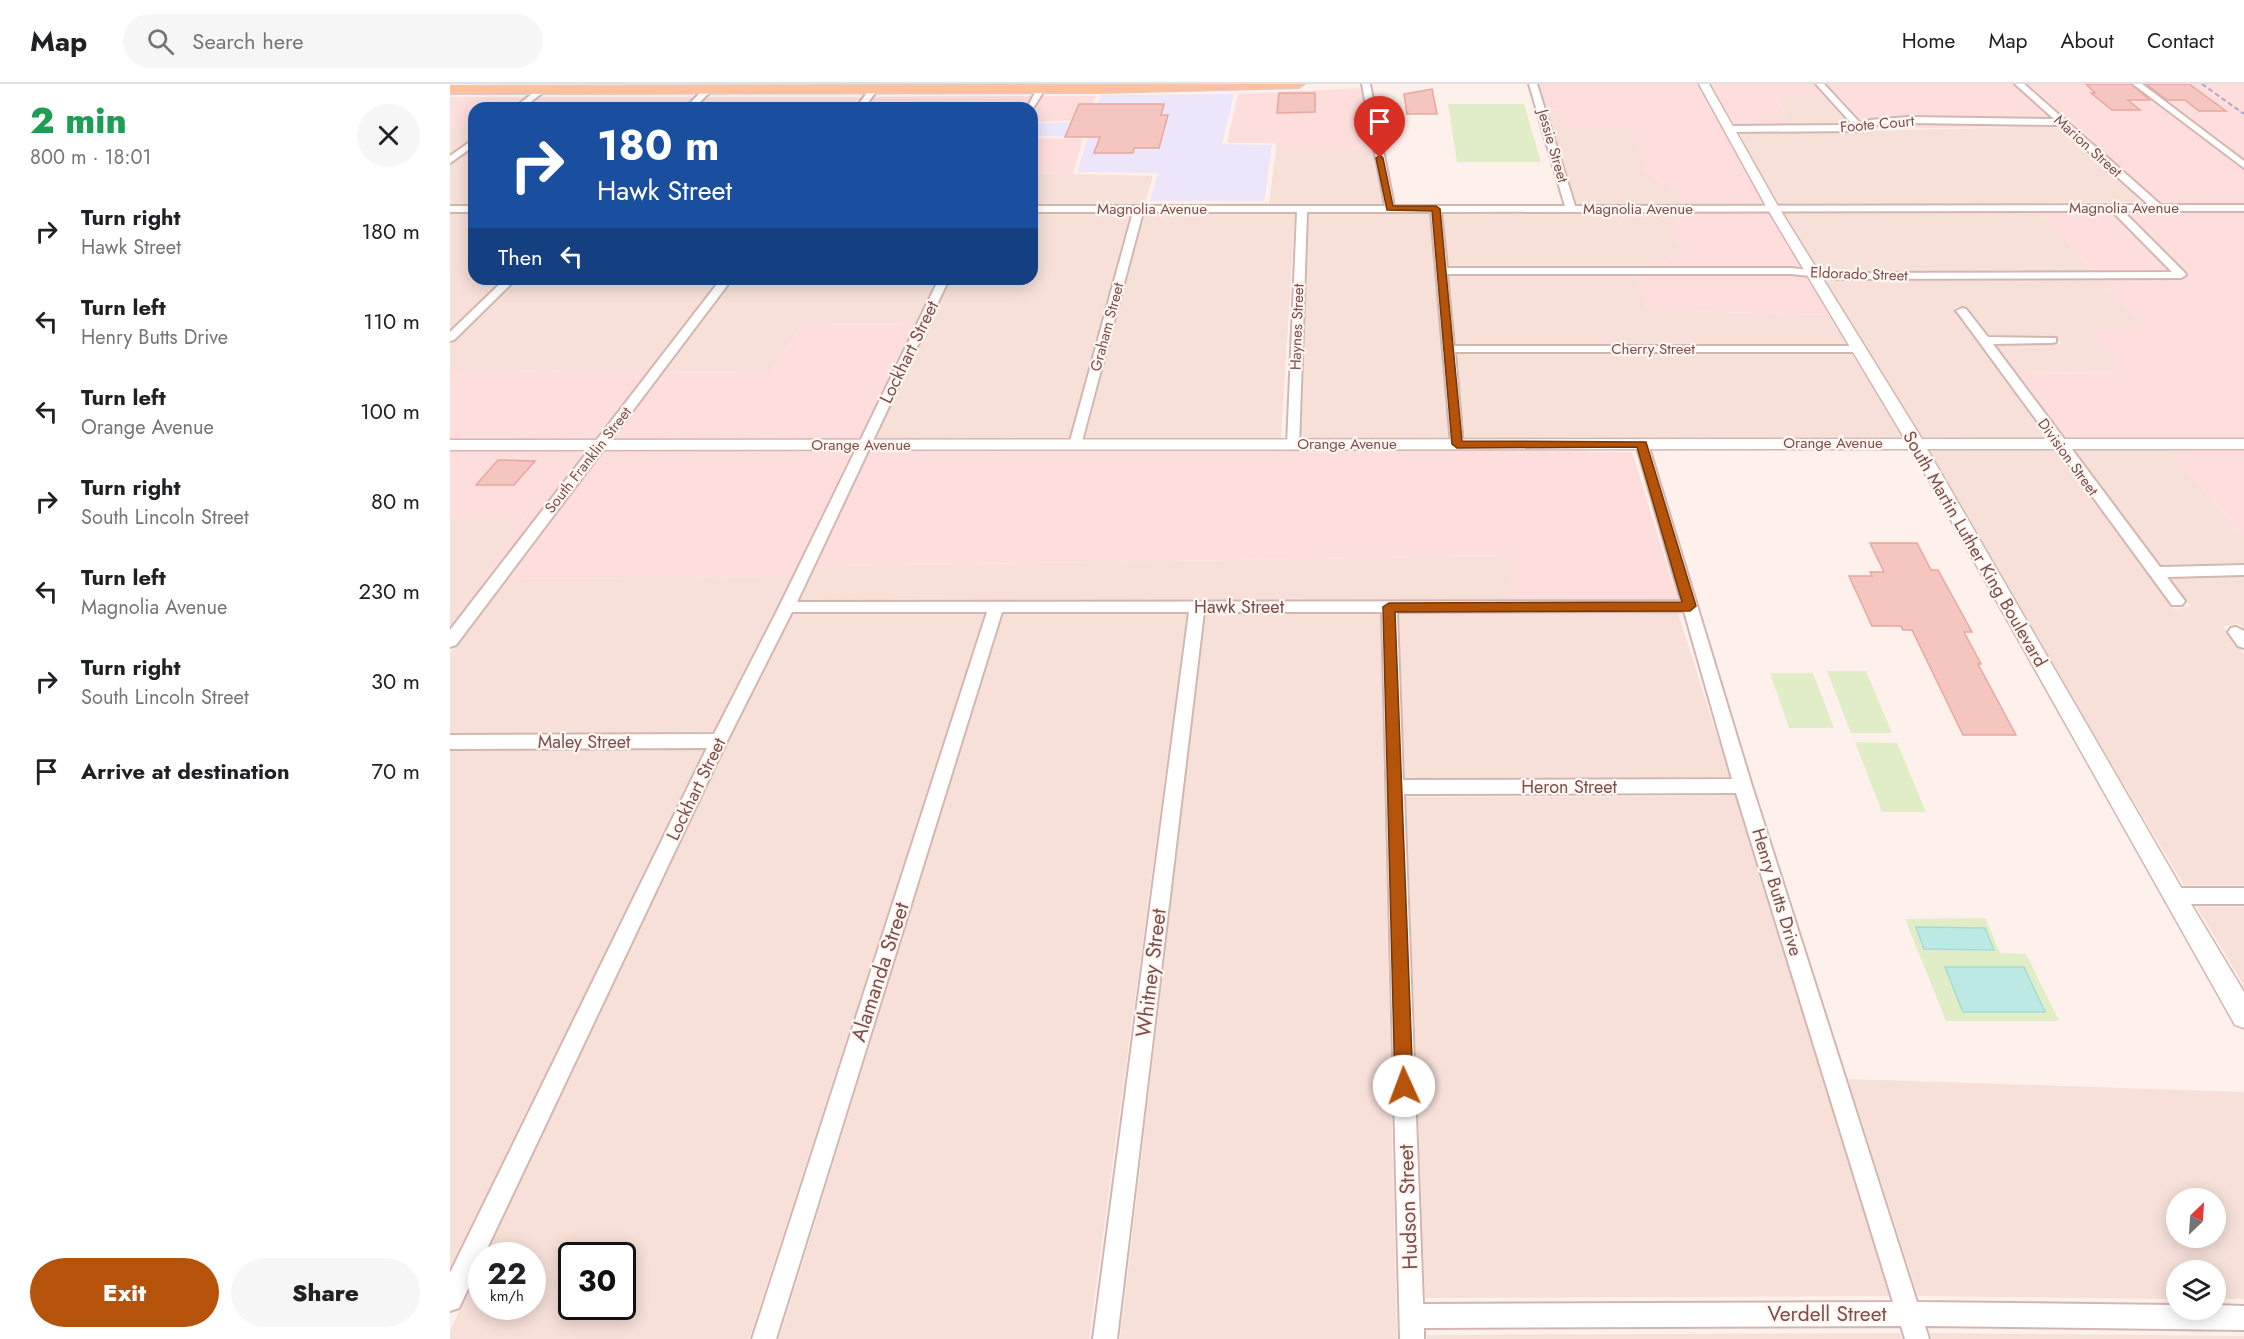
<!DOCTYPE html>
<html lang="en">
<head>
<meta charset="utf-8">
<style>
  body { margin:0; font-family:Jost,sans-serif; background:#f6f6f6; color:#202124; height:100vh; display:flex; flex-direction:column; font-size:22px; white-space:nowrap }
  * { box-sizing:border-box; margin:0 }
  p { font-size:20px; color:#757577 }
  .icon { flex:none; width:33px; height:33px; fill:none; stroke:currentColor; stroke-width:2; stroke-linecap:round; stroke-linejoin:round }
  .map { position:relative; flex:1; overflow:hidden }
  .panel { display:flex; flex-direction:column; background:#fff; width:450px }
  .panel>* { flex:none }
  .top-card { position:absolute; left:18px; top:18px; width:570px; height:183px; border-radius:18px; box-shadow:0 3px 15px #0003; background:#1a4fa0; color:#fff; overflow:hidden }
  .needle { width:39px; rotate:25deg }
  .controls { position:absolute; left:1716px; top:1104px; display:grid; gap:12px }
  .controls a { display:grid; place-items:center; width:60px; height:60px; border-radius:50%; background:#fff; box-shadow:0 3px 15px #0003; font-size:30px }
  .speed { position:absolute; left:18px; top:1158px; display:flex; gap:12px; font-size:30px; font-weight:700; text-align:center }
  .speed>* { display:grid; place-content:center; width:78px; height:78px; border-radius:50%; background:#fff; box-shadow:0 3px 15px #0003; line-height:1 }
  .speed small { font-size:15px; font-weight:400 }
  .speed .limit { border:3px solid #111; border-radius:9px; background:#fff; color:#111 }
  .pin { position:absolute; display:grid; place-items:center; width:51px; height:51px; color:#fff; margin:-62px -26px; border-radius:50% 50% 50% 0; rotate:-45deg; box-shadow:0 0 6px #0007 }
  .pin .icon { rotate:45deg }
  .me { position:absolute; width:66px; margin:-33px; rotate:358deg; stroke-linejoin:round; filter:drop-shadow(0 0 4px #0008) }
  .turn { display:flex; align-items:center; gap:21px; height:126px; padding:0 30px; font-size:27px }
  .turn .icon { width:78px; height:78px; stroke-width:2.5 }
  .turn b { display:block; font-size:42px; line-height:51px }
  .then { display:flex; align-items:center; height:57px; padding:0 30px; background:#0003; gap:12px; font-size:22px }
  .round { display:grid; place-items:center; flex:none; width:63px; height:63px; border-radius:32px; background:#f6f6f6 }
  .summary { display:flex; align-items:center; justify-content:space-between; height:102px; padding:0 30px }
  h1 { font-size:36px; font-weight:800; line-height:45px; color:#1e9e55 }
  .action { display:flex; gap:12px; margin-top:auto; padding:12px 30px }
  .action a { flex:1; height:69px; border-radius:36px; background:#b45309; color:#fff; font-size:24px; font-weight:800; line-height:69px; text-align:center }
  .action a+a { background:#f6f6f6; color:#202124 }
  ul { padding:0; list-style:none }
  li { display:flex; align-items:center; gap:18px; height:90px; padding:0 30px }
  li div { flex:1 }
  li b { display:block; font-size:22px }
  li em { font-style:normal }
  header { display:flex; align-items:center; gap:36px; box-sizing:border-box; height:84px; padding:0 30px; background:#fff; border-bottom:2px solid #e0e0e0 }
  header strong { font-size:28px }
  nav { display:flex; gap:33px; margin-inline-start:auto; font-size:21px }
  .search { width:420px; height:54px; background:#f6f6f6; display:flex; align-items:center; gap:15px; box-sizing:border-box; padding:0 21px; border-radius:33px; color:#757577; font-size:22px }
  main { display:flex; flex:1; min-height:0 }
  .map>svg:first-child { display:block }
  .residential { fill:#f6e0d8; fill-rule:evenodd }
  .commercial { fill:#fededd }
  .education { fill:#ede6fa }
  .green { fill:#e1edc6 }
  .water { fill:#bce9e3; stroke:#a2dcd4; stroke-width:1.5 }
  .building { fill:#f5c6c0; stroke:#e8a69f; stroke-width:1.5 }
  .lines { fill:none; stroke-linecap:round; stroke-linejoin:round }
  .minor-casing { stroke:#d4b6b1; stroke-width:4 }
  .tertiary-casing { stroke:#d4b6b1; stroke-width:3 }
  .primary-casing { stroke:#dacdcd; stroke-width:2 }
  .minor { fill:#fff; fill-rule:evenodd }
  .tertiary { fill:#fff; fill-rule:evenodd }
  .primary { fill:#fec1a0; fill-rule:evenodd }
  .rail { stroke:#afa6ca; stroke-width:2; stroke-dasharray:5 3; stroke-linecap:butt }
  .route { fill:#b45309; stroke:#753606; stroke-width:1.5 }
  .labels { text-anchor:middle; stroke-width:4.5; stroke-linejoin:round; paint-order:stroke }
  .far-street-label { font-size:15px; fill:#7b4e4b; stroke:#fff6f1 }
  .street-label { font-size:18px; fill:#7b4e4b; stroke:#fff6f1 }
  .near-street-label { font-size:21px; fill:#7b4e4b; stroke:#fff6f1 }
</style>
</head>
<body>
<header>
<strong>Map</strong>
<div class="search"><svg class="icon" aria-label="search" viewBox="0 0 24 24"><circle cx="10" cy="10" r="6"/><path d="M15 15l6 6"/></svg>Search here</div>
<nav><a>Home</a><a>Map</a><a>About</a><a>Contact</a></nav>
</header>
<main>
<section class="panel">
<div class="summary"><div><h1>2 min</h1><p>800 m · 18:01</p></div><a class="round"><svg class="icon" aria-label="close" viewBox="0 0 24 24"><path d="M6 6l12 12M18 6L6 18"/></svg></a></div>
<ul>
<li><svg class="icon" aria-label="right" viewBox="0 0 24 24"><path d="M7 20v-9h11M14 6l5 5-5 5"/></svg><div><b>Turn right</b><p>Hawk Street</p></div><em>180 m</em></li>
<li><svg class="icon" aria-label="left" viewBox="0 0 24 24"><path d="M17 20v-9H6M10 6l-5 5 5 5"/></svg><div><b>Turn left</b><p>Henry Butts Drive</p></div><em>110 m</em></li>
<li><svg class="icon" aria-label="left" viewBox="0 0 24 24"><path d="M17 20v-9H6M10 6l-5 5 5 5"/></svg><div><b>Turn left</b><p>Orange Avenue</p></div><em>100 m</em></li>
<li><svg class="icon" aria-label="right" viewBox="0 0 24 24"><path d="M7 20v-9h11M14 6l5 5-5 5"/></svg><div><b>Turn right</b><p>South Lincoln Street</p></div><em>80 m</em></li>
<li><svg class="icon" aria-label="left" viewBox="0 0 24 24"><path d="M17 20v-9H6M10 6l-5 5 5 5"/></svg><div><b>Turn left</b><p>Magnolia Avenue</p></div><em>230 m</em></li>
<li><svg class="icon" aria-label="right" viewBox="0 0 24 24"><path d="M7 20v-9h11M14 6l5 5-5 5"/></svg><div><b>Turn right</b><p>South Lincoln Street</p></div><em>30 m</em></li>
<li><svg class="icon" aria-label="arrive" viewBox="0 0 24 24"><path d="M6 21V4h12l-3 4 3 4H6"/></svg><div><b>Arrive at destination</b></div><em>70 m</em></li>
</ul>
<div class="action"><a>Exit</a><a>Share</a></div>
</section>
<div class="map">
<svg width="1794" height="1255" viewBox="0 0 1794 1255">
  <rect width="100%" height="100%" fill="#fef0ea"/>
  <!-- residential -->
  <path class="residential" d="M1334 10 1375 12 1403 42H1340L1328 16Z
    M1097 25 1109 26 1114 45H1183L1195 87 1233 112 1230 122H1126Z
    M0 42 24 43V53L0 72Z
    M1609 42 1692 118 1583 119 1584 122H1328L1289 50Z
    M24 62V122H0V80Z
    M923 65 933 122H582V89L703 92 695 118 698 120 819 119 826 66Z
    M682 127 619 356H424L500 195H582V128Z
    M695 127 845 128 831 355 634 356Z
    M1228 127 1223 153 1234 167 1197 184H998L992 128Z
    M1332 127H1590L1645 188H1388L1366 186Z
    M0 128H24V195H54L0 247Z
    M858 128H980L999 355H847Z
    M1189 190 1184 195 1199 226 1379 231 1397 261H1006L998 191Z
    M1370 193 1651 195 1696 245 1674 288 1565 289 1544 261 1611 260 1606 252 1538 253 1516 223H1504L1597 355 1470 353Z
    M67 195H270L199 287 0 286V261Z
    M284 195H487L466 239 352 240 321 288 214 287Z
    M1007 269 1402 270 1454 353 1015 355Z
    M1476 364 1604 365 1724 525 1740 522 1718 494 1794 492V546L1790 540 1773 542 1794 570V801H1734L1591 563Z
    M1621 365 1718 366 1794 452V479L1708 481Z
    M0 433H74L32 495H37L0 544Z
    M1063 472 1061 516H350L364 486 380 482Z
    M343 491 263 649H0V569L56 495 335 493Z
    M535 529 299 1255H0V1247L31 1180 32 1222H82V1172L36 1171 279 657 343 530ZM122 1172H172V1222H122Z
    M553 529H737L639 1255H329Z
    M755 529 930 530 947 1255H670Z
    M1228 529 1280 693 955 694 948 530Z
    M0 666H254L0 1185Z
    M1286 712 1439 1212 975 1214 956 713Z
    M1747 823H1794V902Z
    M1398 995 1794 1008V1215H1766V1186H1726V1215L1468 1212ZM1726 1114H1766V1154H1726Z
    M1450 1249 1451 1255H977V1251Z
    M1480 1249 1794 1252V1255H1482Z"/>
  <!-- commercial -->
  <path class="commercial" d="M1088 0H1249L1316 122H1230L1233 112 1195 87 1182 45H1114L1109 26 1097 25Z
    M1259 0H1365L1375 12 1334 11 1328 17 1340 42H1285Z
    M1375 0H1564L1602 35 1417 37 1412 40 1389 12H1386Z
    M1574 0H1682L1794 85V121H1710Z
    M1692 0H1794V77Z
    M912 4 923 65 826 66V60L824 59H777L788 10Z
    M582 12 576 24H415L424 13Z
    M592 12H646L635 36 582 38V31Z
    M0 13H77L63 24H24V43L0 42Z
    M87 13H246L234 24H73Z
    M256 13H413L405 24H244Z
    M1460 38 1607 40 1609 42 1417 45 1424 41Z
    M582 54 633 55 623 90 582 89V66L586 57 582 56Z
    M1228 127H1319L1352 185 1197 184 1234 167 1223 153Z
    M1590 127H1661L1721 188H1645Z
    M1673 127H1794V355H1613L1565 289 1673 288 1640 246 1695 244 1651 195H1734L1737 191Z
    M1189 190 1356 192 1379 231 1199 226 1184 195Z
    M466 239 408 356H161L214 287 321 288 352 240Z
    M0 286 199 287 145 356H0Z
    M1621 365H1794V452L1718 366Z
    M0 366H137L37 495H31L74 434 0 433Z
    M153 366H403L343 491 335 493 56 495Z
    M419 366H953L1182 368 1228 516H1061L1062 472 380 482 364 486Z"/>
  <!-- education -->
  <path class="education" d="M784 10 772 60 822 61 814 117H700L708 89 627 88 638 53 582 52 584 39 638 38 651 11Z"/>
  <!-- green -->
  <path class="green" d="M998 20H1074L1091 78H1007Z
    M1377 587H1416L1442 649H1401Z
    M1320 589H1363L1384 644H1339Z
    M1405 658 1447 659 1476 728H1432Z
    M1535 834 1550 869 1576 870 1609 937H1496L1455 835Z"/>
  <!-- water -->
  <path class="water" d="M1466 843 1535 844 1544 866 1474 865Z
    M1495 883H1574L1595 928H1513Z"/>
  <!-- building -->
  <path class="building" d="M1636 0H1681L1700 16H1678L1690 26H1662L1641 9H1645Z
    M1696 0H1739L1776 27H1749L1735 16H1717Z
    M982 5 987 30H957L954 10Z
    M829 9H865V28L827 29Z
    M629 20H714L711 31H718L709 64H684L683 69H644L650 53H615Z
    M48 376 85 377 64 401H26Z
    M1420 459H1467L1481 486H1488L1522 548H1514L1531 580H1528L1566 651H1513L1462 546H1453L1451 542H1422L1399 492H1422L1420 488H1434Z"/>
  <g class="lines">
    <defs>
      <path id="minor" d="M912 0H920L944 122H1115L1079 0H1087L1125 122 1699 121 1609 41 1458 39 1422 41 1410 47 1281 48 1277 45 1281 42 1403 41 1366 0H1374L1411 40 1420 36 1458 33 1604 35 1565 0H1574L1711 121H1794V127H1673L1735 189 1736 191 1731 194 1389 195 1341 190H997L1004 262H1407L1413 265 1407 268H1005L1013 360 1007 364 1001 360 981 128H857L849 361 843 365 837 361 847 128H693L631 361 625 365 620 364 619 361 683 128H582V122H935ZM1662 127 1722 188 1389 189 1341 184H997L991 128Z
        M1683 0H1692L1794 77V84Z
        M421 3 428 5 414 24H406Z
        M588 3 595 5 582 26V24H577Z
        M89 4 96 6 73 24H64Z
        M255 4 262 6 244 24H235Z
        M24 55V62L0 79V72Z
        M0 122H24V128H0Z
        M55 195H66L4 256 0 257V248Z
        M271 195H282L6 561 0 563V546Z
        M489 195H499L347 518 1231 517 1186 360 1187 357H1197L1302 702 1467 1218 1726 1221V1226H1766V1221L1794 1222V1246L1475 1242 1479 1255H1455L1451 1242 974 1244V1255H950L932 528H754L667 1255H643L739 528H552L326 1255H302L537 528H342L277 657 9 1224 0 1227V1189L257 664 0 665V651L264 650 329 523ZM1234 527 1282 695 953 696 947 528ZM1286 709 1443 1218 973 1220 954 710Z
        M1512 224 1516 225 1538 253 1606 254V258L1602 259 1543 260 1710 483 1794 481V491L1717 493 1735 517 1732 521H1722L1508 229 1506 227Z
        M1786 543 1794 547V564L1788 562 1778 548 1781 544Z
        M1723 804H1794V820H1723L1716 818 1714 812 1716 806Z"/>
      <path id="tertiary" d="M1249 0H1259L1329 124 1472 355H1794V365H1477L1732 805 1794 908V944L1785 941 1461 365 0 366V356L1455 355 1317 124Z"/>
      <path id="primary" d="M855 0 849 4 653 9 0 10V2Z"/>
    </defs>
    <!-- minor casing -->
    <use href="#minor" class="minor-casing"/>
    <!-- tertiary casing -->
    <use href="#tertiary" class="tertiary-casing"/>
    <!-- primary casing -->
    <use href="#primary" class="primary-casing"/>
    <!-- minor -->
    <use href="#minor" class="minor"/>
    <!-- tertiary -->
    <use href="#tertiary" class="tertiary"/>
    <!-- primary -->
    <use href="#primary" class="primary"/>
    <!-- rail -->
    <path class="rail" d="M1752 0 1794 30"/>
  </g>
  <!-- route -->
  <path class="route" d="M930 71 933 74 943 122H986L990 125 1012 357 1196 358 1246 522 1240 527 945 528 963 1002 960 1008 954 1011 948 1008 945 1002 933 523 939 519 1232 518 1187 363 1007 364 1002 360 982 127 937 126 926 74Z"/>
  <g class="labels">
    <!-- far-street labels -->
    <g class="far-street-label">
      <text transform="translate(1427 40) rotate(-5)" y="5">Foote Court</text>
      <text transform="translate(1103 62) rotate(74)" y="5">Jessie Street</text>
      <text transform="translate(1638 62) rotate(42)" y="5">Marion Street</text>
      <text x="1674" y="129">Magnolia Avenue</text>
      <text x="702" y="130">Magnolia Avenue</text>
      <text x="1188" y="130">Magnolia Avenue</text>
      <text transform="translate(1409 190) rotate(2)" y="5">Eldorado Street</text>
      <text transform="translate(657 243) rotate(-75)" y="5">Graham Street</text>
      <text transform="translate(847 243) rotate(-88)" y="5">Haynes Street</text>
      <text x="1203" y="270">Cherry Street</text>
      <text x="1383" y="364">Orange Avenue</text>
      <text x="897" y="365">Orange Avenue</text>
      <text x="411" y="366">Orange Avenue</text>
      <text transform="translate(1618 373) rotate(54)" y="5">Division Street</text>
      <text transform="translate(138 376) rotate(-52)" y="5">South Franklin Street</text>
    </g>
    <!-- street labels -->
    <g class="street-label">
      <text transform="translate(459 268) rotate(-64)" y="6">Lockhart Street</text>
      <text transform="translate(1525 465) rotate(60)" y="6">South Martin Luther King Boulevard</text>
      <text x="789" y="529">Hawk Street</text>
      <text x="134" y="664">Maley Street</text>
      <text x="1119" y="709">Heron Street</text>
      <text transform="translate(246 705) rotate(-64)" y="6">Lockhart Street</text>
      <text transform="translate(1327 808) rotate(73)" y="6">Henry Butts Drive</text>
    </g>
    <!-- near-street labels -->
    <g class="near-street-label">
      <text transform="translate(430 888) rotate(-72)" y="7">Alamanda Street</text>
      <text transform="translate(701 889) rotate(-83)" y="7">Whitney Street</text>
      <text transform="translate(958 1123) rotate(-92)" y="7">Hudson Street</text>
      <text x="1377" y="1237">Verdell Street</text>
    </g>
  </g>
</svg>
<div class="controls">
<a><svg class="needle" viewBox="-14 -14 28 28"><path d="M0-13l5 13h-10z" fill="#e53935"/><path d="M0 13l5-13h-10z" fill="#757577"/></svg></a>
<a><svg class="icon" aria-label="layers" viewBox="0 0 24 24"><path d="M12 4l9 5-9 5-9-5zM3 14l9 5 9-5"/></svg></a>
</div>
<div class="speed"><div>22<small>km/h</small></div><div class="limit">30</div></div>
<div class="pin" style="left:930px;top:74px;background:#d93025"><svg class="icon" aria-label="arrive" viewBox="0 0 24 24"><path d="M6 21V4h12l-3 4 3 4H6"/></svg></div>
<svg class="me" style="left:954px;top:1002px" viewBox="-20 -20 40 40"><circle r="19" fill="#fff"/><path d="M0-13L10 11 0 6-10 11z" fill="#b45309"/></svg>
<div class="top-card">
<div class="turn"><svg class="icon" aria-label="right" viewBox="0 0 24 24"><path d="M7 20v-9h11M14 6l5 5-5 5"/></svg><div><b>180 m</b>Hawk Street</div></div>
<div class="then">Then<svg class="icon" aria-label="left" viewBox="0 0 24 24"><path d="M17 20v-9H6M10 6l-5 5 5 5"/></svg></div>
</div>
</div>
</main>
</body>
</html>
